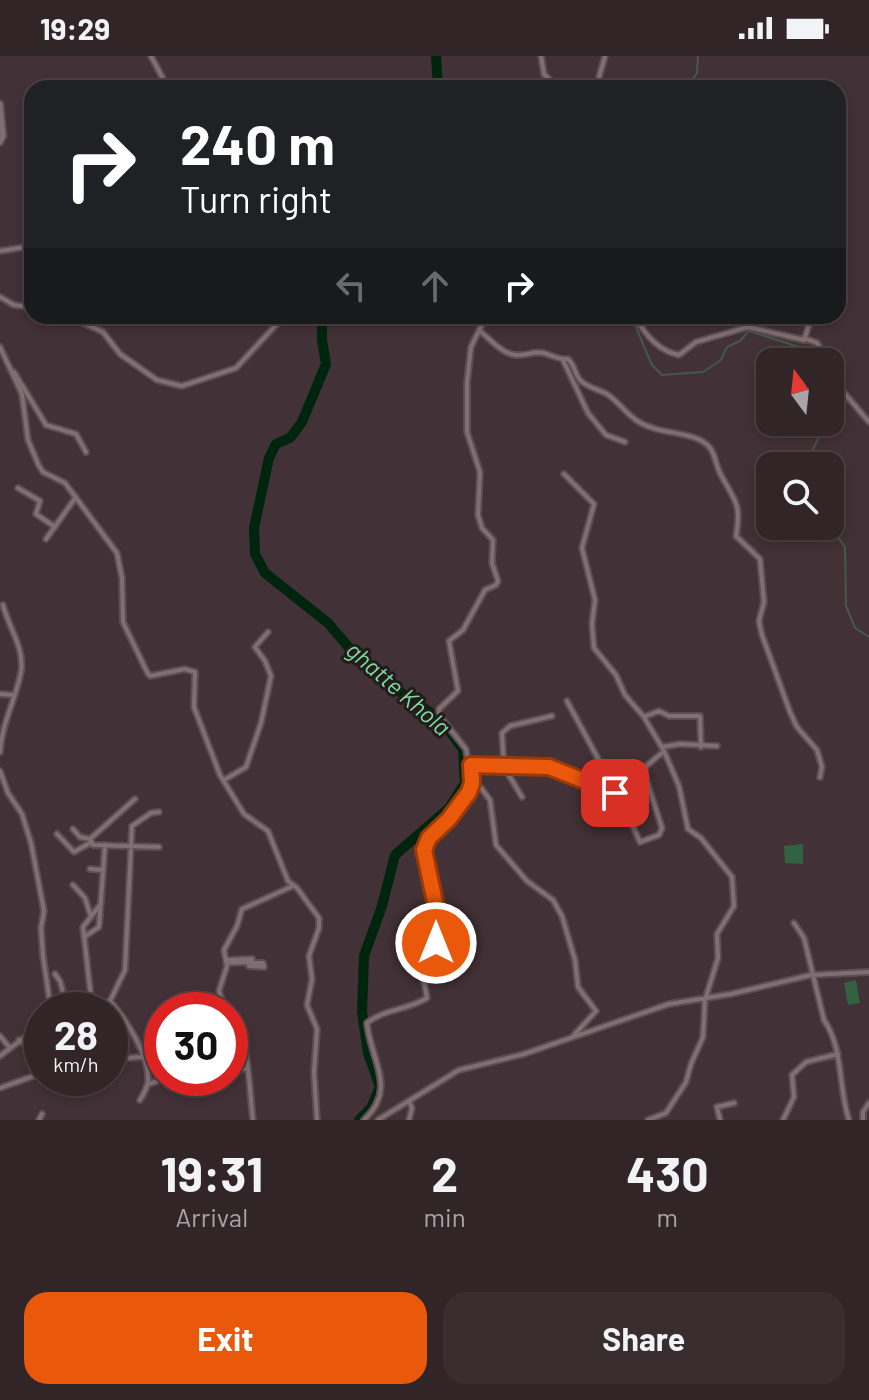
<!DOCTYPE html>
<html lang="en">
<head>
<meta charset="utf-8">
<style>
  body { margin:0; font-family:Barlow,sans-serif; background:#3a2d30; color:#f1f3f6; height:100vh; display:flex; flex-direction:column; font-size:30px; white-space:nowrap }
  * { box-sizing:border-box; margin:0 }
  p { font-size:26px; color:#a8a5a8 }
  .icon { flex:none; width:44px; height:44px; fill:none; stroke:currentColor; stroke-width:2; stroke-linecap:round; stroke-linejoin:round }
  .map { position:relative; height:1064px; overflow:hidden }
  .details { display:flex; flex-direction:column; background:#322528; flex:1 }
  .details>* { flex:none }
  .hud { position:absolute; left:24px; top:24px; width:822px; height:244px; border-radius:24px; box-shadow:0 4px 12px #0003,0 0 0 2px #4d4245; background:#202124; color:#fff; overflow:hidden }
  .needle { width:52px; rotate:345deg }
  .buttons { position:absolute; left:756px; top:292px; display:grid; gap:16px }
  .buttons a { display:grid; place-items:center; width:88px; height:88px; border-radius:16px; background:#322528; box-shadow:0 4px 12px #0003,0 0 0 2px #4d4245; font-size:40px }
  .speed { position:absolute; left:24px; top:936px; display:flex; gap:16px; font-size:40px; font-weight:700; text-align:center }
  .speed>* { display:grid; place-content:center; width:104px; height:104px; border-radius:50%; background:#322528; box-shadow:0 4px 12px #0003,0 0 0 2px #4d4245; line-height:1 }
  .speed small { font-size:20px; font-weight:400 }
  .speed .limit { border:12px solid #d22; background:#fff; color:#111 }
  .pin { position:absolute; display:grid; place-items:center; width:68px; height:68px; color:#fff; margin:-34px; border-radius:16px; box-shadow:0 4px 12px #0006 }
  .me { position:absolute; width:88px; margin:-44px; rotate:0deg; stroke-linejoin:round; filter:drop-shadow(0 0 6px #0008) }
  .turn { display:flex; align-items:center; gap:28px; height:168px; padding:0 24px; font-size:36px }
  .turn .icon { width:104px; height:104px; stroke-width:2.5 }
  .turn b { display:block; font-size:56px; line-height:68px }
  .lanes { display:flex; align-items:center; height:76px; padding:0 24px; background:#0003; justify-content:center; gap:40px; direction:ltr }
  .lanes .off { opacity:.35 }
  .eta { display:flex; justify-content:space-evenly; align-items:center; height:136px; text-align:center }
  .eta b { font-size:48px; font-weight:700; line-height:56px }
  .button { display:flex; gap:16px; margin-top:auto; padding:16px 24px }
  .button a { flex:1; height:92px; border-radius:24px; background:#ea580c; color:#fff; font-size:32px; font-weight:700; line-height:92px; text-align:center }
  .button a+a { background:#3a2d30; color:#f1f3f6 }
  .status { display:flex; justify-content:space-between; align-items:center; height:56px; padding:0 40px; background:#322528; direction:ltr }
  .status svg { height:22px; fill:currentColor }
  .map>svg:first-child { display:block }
  .green { fill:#326341 }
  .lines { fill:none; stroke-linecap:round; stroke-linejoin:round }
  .stream { stroke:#43594a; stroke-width:2 }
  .river { stroke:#00250e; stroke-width:10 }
  .minor-casing { stroke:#5b4d52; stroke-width:8 }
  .tertiary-casing { stroke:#5b4d52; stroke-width:9 }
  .minor { stroke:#816e73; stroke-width:4 }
  .tertiary { stroke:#816e73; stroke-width:5 }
  .route-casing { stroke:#983908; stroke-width:20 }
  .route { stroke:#ea580c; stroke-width:14 }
  .labels { text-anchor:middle; stroke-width:6; stroke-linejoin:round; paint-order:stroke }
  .water-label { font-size:24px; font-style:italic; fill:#7ddc99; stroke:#231b1e }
</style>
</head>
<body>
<div class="status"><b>19:29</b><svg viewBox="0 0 49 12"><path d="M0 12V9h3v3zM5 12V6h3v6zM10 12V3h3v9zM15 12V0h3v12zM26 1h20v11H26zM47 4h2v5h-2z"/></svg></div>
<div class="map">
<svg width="869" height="1064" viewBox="0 0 869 1064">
  <rect width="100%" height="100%" fill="#423136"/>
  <!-- green -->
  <path class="green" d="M803 788V808L785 807 784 790Z
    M856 924 860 947 848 949 844 927Z"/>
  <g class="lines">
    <!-- stream -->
    <path class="stream" d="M686 32 697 17 698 0
      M631 260 652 309 662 319 703 316 721 304 727 291 740 285 749 275 809 294 817 306
      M805 410 826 366
      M830 470 845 491 846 550 855 572 869 581"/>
    <!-- river -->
    <path class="river" d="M436 0 438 32
      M322 260V284L326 308 302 366 290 382 276 388 269 402 254 472 255 498 265 517 328 567 357 601 403 638 440 663 463 693 465 727 449 752 395 799 382 850 364 900 362 956 368 997 380 1031 371 1052 359 1064"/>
    <defs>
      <path id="minor" d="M151 0 168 32
        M541 0 544 18 558 32
        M596 32 605 0
        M32 158V171
        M0 195 25 191 32 176
        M0 241 14 249 32 251
        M46 260 53 266 79 265 103 276 120 298 157 324 182 330 236 312 277 268 280 260
        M635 260C645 279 658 295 679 299L696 286 748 271 804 284 812 260
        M479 274C490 283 502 298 516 299 525 300 534 295 543 297 552 299 558 304 568 303 575 309 574 317 580 324 585 330 599 334 607 338 619 346 627 359 639 366 657 377 679 375 698 383 716 391 713 402 720 417 734 445 742 445 736 480L760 503 764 546 759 565 762 579 790 656 797 671 817 694 822 711 820 721
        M804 282 817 287 829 306
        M0 291 22 338 28 384 39 410 43 416 65 427 117 497 122 522 123 566 147 616 150 620 185 613 195 616 194 651 220 719 244 758 268 775 288 825 297 832 319 862V872L309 900 312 923 307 949 317 973 314 1016 317 1064
        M563 304 588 357 606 379 625 386
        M830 309 840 332 869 366
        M14 316 46 369 76 378 86 396
        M564 418 594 448 582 492 595 544 592 568 594 592 616 619 625 639 644 661 664 695 679 730 688 773 701 782 732 821 734 850 717 878 718 902 705 944 703 981 691 1008 686 1026 666 1057 648 1064
        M18 432 40 445 36 458 55 471
        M46 483 76 441
        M0 638 13 639
        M567 645 623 749 640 786 659 779 662 772 643 713 664 695
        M644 661 659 655 669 660H700L701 691
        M662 691 680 688 717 690
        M0 696C2 666 16 643 21 616 25 592 8 570 3 549
        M471 709 549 711 615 737
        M0 715 8 737 22 758 31 787 44 855 41 872 43 900 51 954
        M224 724 246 711 261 667 271 620 265 605 255 591 268 576
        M472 727 482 733 490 744 496 789 527 825 553 844 562 860 575 904 578 931 596 955 574 979
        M522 741 504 711 502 677 510 670 552 660
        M73 773 80 781 90 783 93 789 159 791
        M57 778 74 796 90 787
        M90 783 135 743
        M90 813 103 814
        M73 829 85 842 91 861
        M794 867 804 882 824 964C844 993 838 1032 849 1064
        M84 881 99 871 105 789
        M227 907 249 906V910L264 911 263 907H252V903L227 904
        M55 918 60 925 68 954
        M111 946C127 965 150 1000 148 1026 147 1032 143 1039 140 1044
        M92 950 83 871 100 849
        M78 954 110 945 125 914 132 770 151 757 159 756
        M225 954 219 935 227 910 224 894 237 870 242 853 293 830
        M230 959C250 982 249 1034 253 1064
        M0 980 10 992
        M19 984 42 999
        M230 987 243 986
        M0 1000 42 968
        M110 1003 142 1001
        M230 1012 246 1013
        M149 1028 166 1022
        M0 1032 42 1017
        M409 1045 412 1052 409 1064
        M39 1064 42 1058
        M364 1064C398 1032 371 1006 367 967 384 953 408 954 427 942L423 920 436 887 437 863 424 794 429 782 464 745 472 727 466 693 439 659V653L458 635 449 585 463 574 485 534 496 529 498 525 492 507 493 484 482 472 478 459 480 416 467 376V327L471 291 486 260
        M378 1064 459 1014 524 998 669 948 731 938 811 919 869 916
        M720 1064 717 1051 734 1047
        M783 1064 794 1041 792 1019 806 1006 838 998
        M863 1064V1056L869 1047"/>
      <path id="tertiary" d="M0 48 3 80 0 86"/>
    </defs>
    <!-- minor casing -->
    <use href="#minor" class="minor-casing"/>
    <!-- tertiary casing -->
    <use href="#tertiary" class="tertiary-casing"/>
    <!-- minor -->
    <use href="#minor" class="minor"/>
    <!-- tertiary -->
    <use href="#tertiary" class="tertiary"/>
  </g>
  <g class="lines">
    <defs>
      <path id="route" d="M436 887V851L424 794 429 782 449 763 469 736 472 727 471 709 549 711 615 737"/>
    </defs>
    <!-- route casing -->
    <use href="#route" class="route-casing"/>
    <!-- route -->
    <use href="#route" class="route"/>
  </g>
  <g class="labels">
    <!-- water labels -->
    <g class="water-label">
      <text transform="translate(398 633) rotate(41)" y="8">ghatte Khola</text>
    </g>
  </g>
</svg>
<div class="buttons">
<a><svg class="needle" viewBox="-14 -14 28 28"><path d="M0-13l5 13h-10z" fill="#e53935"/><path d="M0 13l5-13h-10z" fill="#a8a5a8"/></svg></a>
<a><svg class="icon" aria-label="search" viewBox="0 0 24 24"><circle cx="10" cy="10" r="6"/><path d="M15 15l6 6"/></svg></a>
</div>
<div class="speed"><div>28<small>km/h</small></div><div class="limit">30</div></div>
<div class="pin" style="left:615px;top:737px;background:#d93025"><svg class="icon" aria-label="arrive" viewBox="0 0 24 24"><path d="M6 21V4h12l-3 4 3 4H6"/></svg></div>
<svg class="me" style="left:436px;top:887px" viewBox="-20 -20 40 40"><circle r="17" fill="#ea580c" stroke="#fff" stroke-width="3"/><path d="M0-11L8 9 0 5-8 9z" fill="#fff"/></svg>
<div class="hud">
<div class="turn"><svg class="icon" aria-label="right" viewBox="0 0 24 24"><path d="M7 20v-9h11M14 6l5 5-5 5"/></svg><div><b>240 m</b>Turn right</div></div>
<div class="lanes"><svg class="icon off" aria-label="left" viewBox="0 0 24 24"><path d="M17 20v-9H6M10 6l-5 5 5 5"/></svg><svg class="icon off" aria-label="ahead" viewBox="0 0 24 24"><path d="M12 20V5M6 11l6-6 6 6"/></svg><svg class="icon" aria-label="right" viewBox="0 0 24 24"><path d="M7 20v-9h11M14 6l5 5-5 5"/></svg></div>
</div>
</div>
<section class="details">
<div class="eta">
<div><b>19:31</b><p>Arrival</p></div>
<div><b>2</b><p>min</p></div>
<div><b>430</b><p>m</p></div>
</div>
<div class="button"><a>Exit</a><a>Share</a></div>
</section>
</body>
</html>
